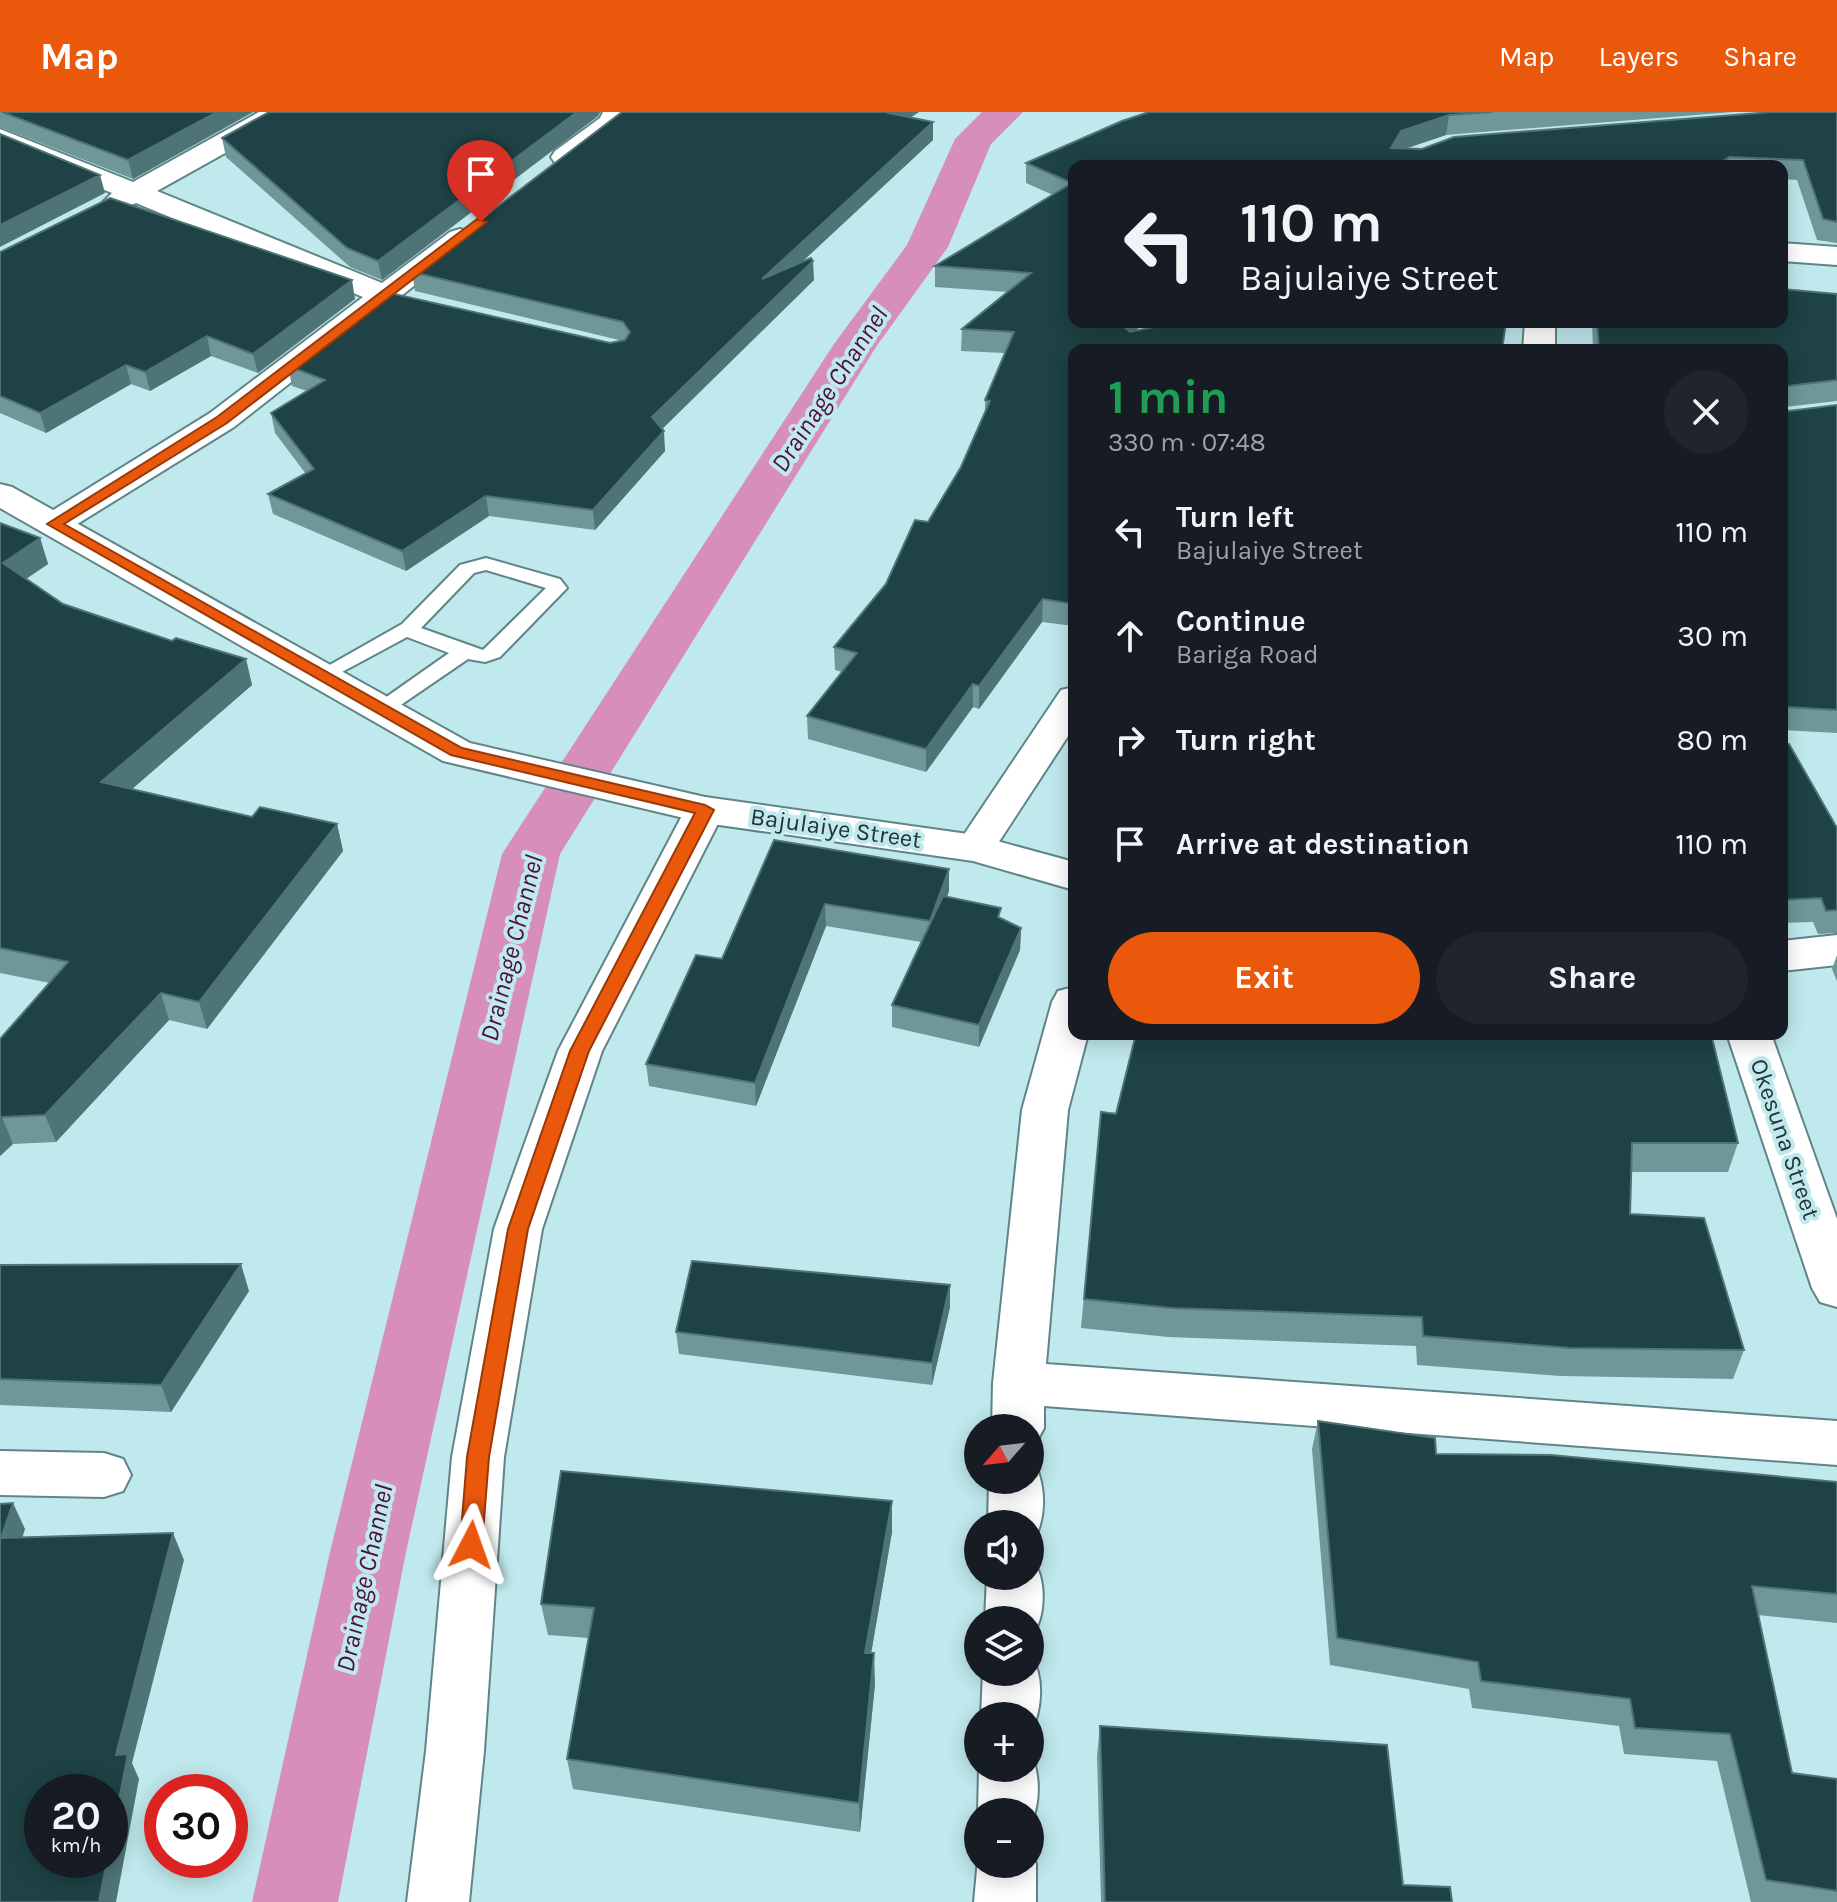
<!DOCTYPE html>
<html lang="en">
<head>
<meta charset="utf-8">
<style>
  body { margin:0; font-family:Karla,sans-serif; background:#20242c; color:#f1f3f6; height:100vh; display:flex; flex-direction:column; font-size:30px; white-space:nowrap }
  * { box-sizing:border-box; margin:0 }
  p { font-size:26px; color:#9ea1a6 }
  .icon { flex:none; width:44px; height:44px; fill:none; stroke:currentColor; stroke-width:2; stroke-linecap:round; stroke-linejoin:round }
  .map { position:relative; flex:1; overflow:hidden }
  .side { position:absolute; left:1068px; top:232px; width:720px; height:696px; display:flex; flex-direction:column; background:#171b24; border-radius:16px; box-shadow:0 4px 20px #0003 }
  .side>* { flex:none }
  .hud { position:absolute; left:1068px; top:48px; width:720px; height:168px; border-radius:16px; box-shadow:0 4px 20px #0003; background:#171b24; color:#f1f3f6; overflow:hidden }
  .needle { width:52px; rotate:242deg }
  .buttons { position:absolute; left:964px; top:1302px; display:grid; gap:16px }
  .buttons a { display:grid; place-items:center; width:80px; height:80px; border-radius:50%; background:#171b24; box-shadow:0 4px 20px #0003; font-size:40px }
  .speed { position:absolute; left:24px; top:1662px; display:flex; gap:16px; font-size:40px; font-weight:700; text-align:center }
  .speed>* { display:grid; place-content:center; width:104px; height:104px; border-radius:50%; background:#171b24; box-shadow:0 4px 20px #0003; line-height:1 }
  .speed small { font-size:20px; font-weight:400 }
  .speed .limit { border:12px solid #d22; background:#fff; color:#111 }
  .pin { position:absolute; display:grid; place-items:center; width:68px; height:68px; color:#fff; margin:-82px -34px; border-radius:50% 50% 50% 0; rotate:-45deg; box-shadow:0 0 8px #0007 }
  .pin .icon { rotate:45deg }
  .me { position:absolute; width:88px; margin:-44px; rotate:4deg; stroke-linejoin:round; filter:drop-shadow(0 0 6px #0008) }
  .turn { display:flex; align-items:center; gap:28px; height:168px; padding:0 40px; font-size:36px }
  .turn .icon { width:104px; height:104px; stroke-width:2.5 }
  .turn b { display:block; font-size:56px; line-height:68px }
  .round { display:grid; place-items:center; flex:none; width:84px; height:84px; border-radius:42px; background:#20242c }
  .headline { display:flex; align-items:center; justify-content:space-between; height:136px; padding:0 40px }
  h1 { font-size:48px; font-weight:700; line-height:60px; color:#1e9e55 }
  .action { display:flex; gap:16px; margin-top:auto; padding:16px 40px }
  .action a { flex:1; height:92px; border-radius:48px; background:#ea580c; color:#fff; font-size:32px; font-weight:700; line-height:92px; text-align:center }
  .action a+a { background:#20242c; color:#f1f3f6 }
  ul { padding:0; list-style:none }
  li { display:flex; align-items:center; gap:24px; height:104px; padding:0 40px }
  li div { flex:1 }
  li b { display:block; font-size:30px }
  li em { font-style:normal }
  header { display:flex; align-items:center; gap:48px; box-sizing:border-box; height:112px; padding:0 40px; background:#ea580c; color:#fff }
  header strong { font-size:38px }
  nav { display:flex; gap:44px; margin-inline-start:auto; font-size:28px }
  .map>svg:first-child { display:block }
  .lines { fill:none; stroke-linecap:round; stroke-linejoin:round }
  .canal { fill:#d88eba; fill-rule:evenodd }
  .lane-casing { stroke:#5f8588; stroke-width:4 }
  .street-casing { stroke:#5f8588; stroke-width:4 }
  .secondary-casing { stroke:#5f8588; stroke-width:4 }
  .lane { fill:#fff; fill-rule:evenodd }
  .street { fill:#fff; fill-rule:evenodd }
  .secondary { fill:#fff; fill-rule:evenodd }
  .wall { fill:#6f9699 }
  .shaded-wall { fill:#4f7477 }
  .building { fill:#1e4245; stroke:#4f7477; stroke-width:2 }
  .route { fill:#ea580c; stroke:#983908; stroke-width:2 }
  .labels { text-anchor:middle; stroke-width:8; stroke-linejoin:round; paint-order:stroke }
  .street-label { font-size:24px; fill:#233335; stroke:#c0e9ed }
  .water-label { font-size:26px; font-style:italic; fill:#500f3b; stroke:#c0e9ed }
</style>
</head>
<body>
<header>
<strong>Map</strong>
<nav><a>Map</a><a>Layers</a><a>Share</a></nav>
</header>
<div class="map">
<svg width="1837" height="1790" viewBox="0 0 1837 1790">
  <rect width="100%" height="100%" fill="#c0e9ed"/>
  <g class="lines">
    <!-- canal -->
    <path class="canal" d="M982 0H1023L991 32 948 135 876 235 560 742 406 1440 338 1790H252L330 1440 502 742 834 232 907 133 955 27Z"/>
    <defs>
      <path id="lane" d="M486 446 560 467 567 476 500 545 485 550 468 547 389 601H375L372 597 375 593 449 541 407 525 329 567H315L312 563 402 512 460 453ZM486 458 546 476 483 538 421 516 474 461Z"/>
      <path id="street" d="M259 0H292L288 6 157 79 382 171 450 120 460 117 470 120 475 126 234 315 66 419 54 422 42 419 37 412 42 405 210 301 363 185 136 91 117 99 107 96 103 90 112 81 0 35V17L133 70Z
        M603 0H629C621 21 578 57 555 51L551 45 555 39 600 6Z
        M1782 131 1837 135V153L1782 149Z
        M1525 210H1555V238H1523Z
        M1074 575V615L989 745 975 749 961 745 955 736 961 727 1061 578Z
        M705 685 719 689 725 698 602 939 542 1117 504 1345 484 1639 469 1790H407L426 1639 452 1345 494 1117 558 939 685 698 691 689Z
        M1074 875V922H1088L1068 998 1046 1252 1837 1309V1353L1044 1294V1316L1036 1331 1030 1333V1316H992L993 1271 1022 998 1052 890 1058 879Z
        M1727 922H1771L1837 1107V1195L1820 1190 1812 1176Z
        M0 1339 104 1341 123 1347 131 1363 123 1379 104 1385 0 1383Z
        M1030 1351 1035 1352C1046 1376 1046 1405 1034 1428L1030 1430V1412H988L989 1368H1030Z
        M1030 1446C1048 1462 1046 1510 1030 1526V1508H985L987 1464H1030Z
        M1030 1542C1045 1565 1042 1598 1030 1623V1604H981L983 1560H1030Z
        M1030 1640C1041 1663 1040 1692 1030 1715V1700L978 1702 979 1656H1030Z
        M1030 1738 1036 1752V1790H974L978 1747V1752H1030Z"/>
      <path id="secondary" d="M0 372 12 375 470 631 705 685 975 723 1074 750V778L973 749 705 711 443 649 0 396Z
        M1837 823V853L1782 859V829Z"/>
    </defs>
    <!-- lane casing -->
    <use href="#lane" class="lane-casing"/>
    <!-- street casing -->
    <use href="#street" class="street-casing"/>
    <!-- secondary casing -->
    <use href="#secondary" class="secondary-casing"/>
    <!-- lane -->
    <use href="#lane" class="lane"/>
    <!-- street -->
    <use href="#street" class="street"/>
    <!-- secondary -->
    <use href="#secondary" class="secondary"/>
  </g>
  <!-- wall -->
  <path class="wall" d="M0 0H253L133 67 0 15Z
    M269 0H600L598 4 382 168 350 155 226 45 222 26Z
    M622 0H919L911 5 933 28 802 150 814 168 662 317 665 339 595 418 489 404 406 459 273 402 268 382 306 362 275 321 271 301 307 279 292 274 288 254 610 231 623 229 415 179 412 160Z
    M1149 0H1734L1446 23 1405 37H1422L1837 0V131L1817 128 1797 68 1782 67V54H1074V210H1146L1135 219 1502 238H1074V514L1042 510 979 597 973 595 926 660 808 627 807 604 842 560 835 558 834 535 886 472 928 410 961 355 985 301V288L1005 241 961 239 962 217 1008 180 935 175V154L1053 83 1026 71V51Z
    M0 140 355 187 258 261 211 244 150 279 131 272 46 321 0 301Z
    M1837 182V289L1785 295V296L1789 299 1837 293V621L1782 618V238H1593L1592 210H1782Z
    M0 411 40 426 48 452 26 467 63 492 172 529 246 547 252 573 132 677 252 705 337 712 343 739 207 917 169 908 56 1030 13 1032 0 1044V927L50 871 0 861Z
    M1782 633 1837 716V821L1818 822 1813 810 1782 811Z
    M774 728 949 779 947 785 1021 816 1020 838 979 935 892 915V893L921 830 826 814 756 994 649 974 646 952 722 847Z
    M1837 843V869L1832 857Z
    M1101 1000 1738 1031 1728 1060H1631L1630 1102 1744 1238 1733 1267 1561 1264 1417 1253 1416 1234 1168 1225 1081 1216Z
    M0 1153 249 1179 171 1300 0 1293Z
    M950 1195 932 1273 679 1242 676 1220Z
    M1318 1309 1436 1342 1837 1370V1511L1758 1503 1792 1661 1837 1667V1790H1751L1717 1649 1624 1642 1619 1614 1472 1596 1469 1577 1330 1553 1312 1337Z
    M892 1389V1420L871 1541 875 1572 860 1720 573 1677 567 1647 589 1526 548 1523 541 1492Z
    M1100 1614 1403 1773 1452 1790H1101L1097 1644Z"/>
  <!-- shaded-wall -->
  <path class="shaded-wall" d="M217 0H253L133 67 128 48Z
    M577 0H600L598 4 382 168 378 149Z
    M891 0H919L889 19V1Z
    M1449 3 1446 23 1398 39 1391 36 1401 19Z
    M933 10V28L763 186 762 167Z
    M1729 45 1727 54H1716Z
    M100 63 105 81 0 135V113Z
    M813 149 814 168 654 325 652 305Z
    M352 168 355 187 258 261 253 242Z
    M1122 210H1146L1121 230Z
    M207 224 211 244 150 279 145 260Z
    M126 253 131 272 46 321 40 301Z
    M664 319 665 339 595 418 593 398Z
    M486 384 489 404 406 459 402 439Z
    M40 426 48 452 11 477 3 451Z
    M1043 487 1042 510 979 597V574Z
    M246 547 252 573 109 697 101 670Z
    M973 572V595L926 660V637Z
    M337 712 343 739 207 917 199 890Z
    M949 757V779L930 832V809Z
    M825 792 826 814 756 994 755 971Z
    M1021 816 1020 838 979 935V913Z
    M161 881 169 908 56 1030 45 1003Z
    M2 1005 13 1032 0 1044V1007Z
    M241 1152 249 1179 171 1300 161 1273Z
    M950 1173V1195L932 1273V1251Z
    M892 1389V1420L866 1571 865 1541Z
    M13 1391 25 1417 14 1453 1 1426Z
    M173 1421 184 1448 132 1651 139 1667 116 1790H99L107 1748H110L116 1643Z
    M874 1541 875 1572 860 1720 859 1691Z"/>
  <!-- building -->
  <path class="building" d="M2 0H217L128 48Z
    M269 0H577L378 149 347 136 222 26Z
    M622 0H891L889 1 933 10 762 167 811 146 813 149 652 305 664 319 593 398 486 384 402 439 268 382 314 357 271 301 325 268 288 254 386 180 610 231 625 228 630 220 623 210 412 160Z
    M1149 0H1492L1449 3 1401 19 1391 36 1422 37 1454 25 1772 0H1837V110L1823 107 1803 48 1729 45 1716 54H1074V210H1122V213L1130 220 1164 213 1168 210H1506L1502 238H1401L1399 233 1393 238H1074V492L1043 487 979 574 973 572 926 637 807 604 857 541 834 535 886 472 915 408 928 410 961 355 990 289 985 288 1014 220 962 217 1031 161 935 154 1072 71 1026 51 1122 9Z
    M0 22 100 63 0 113Z
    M110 86 352 168 253 242 207 224 145 260 126 253 40 301 0 284V140Z
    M1782 177 1837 182V268L1788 274 1785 276V296L1789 299 1837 293V598L1785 595 1782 584V238H1599L1597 210H1782Z
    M0 411 40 426 3 451 63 492 172 529 176 526 246 547 101 670 252 705 260 695 337 712 199 890 161 881 45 1003 2 1005 0 1007V927L68 850 0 836Z
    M1789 632 1837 716V798L1826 799 1821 786 1782 788V633Z
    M774 728 949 757 930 809 825 792 755 971 646 952 696 843 722 847Z
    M943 784 1001 796 998 805 1021 816 979 913 892 893Z
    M1136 922H1711L1738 1031H1632L1630 1102 1704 1106 1744 1238 1569 1236 1423 1224 1422 1205 1171 1196 1084 1187 1101 1000 1116 1002Z
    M692 1149 950 1173 932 1251 676 1220Z
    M241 1152 161 1273 0 1267V1153Z
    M1318 1309 1435 1326 1436 1342 1551 1343 1837 1370V1482L1752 1474 1792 1661 1837 1667V1779L1766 1768 1730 1622 1635 1616 1630 1587 1481 1569 1478 1550 1337 1526Z
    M561 1359 892 1389 865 1541H874L859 1691 567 1647 594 1496 541 1492Z
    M13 1391 1 1426 173 1421 116 1643 128 1642 110 1733V1680H42V1748H107L99 1790H0V1392Z
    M1100 1614 1387 1633 1403 1773 1450 1775 1452 1790H1105Z"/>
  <!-- route -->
  <path class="route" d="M477 107 487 110 227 311 64 412 462 636 705 693 714 698 589 939 528 1117 489 1345 482 1433 479 1440 471 1443 463 1440 460 1433 467 1345 508 1117 570 939 695 701 451 643 47 412 217 305Z"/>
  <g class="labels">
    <!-- street labels -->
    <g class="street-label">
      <text transform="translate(836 716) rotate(8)" y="8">Bajulaiye Street</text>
      <text transform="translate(1785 1027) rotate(71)" y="8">Okesuna Street</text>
    </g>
    <!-- water labels -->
    <g class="water-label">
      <text transform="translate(829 277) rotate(-57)" y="9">Drainage Channel</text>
      <text transform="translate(511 836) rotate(-76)" y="9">Drainage Channel</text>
      <text transform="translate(364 1466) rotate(-78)" y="9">Drainage Channel</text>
    </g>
  </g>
</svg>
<div class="buttons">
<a><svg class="needle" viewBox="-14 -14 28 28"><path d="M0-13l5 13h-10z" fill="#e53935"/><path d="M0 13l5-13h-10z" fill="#9ea1a6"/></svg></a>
<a><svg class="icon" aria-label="sound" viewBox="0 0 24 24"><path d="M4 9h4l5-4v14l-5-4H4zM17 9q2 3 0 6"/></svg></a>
<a><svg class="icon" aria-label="layers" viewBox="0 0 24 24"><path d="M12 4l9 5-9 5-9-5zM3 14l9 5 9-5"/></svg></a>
<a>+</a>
<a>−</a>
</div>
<div class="speed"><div>20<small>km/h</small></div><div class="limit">30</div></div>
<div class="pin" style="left:481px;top:110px;background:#d93025"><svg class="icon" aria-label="arrive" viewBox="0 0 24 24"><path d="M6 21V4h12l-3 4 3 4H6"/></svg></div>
<svg class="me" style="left:471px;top:1433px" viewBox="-20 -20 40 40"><path d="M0-17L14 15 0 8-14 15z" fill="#ea580c" stroke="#fff" stroke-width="4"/></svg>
<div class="hud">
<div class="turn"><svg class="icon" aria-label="left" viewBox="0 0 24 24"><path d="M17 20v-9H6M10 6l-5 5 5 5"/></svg><div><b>110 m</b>Bajulaiye Street</div></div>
</div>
<section class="side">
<div class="headline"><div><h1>1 min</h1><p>330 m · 07:48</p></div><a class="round"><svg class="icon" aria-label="close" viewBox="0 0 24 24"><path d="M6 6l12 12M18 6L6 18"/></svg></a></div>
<ul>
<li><svg class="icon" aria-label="left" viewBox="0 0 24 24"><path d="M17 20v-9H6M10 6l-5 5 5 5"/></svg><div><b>Turn left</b><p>Bajulaiye Street</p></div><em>110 m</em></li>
<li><svg class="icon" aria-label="ahead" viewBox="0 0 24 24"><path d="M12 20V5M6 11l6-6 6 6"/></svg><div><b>Continue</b><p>Bariga Road</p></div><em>30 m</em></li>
<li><svg class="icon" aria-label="right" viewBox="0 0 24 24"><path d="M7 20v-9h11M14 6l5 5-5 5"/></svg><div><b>Turn right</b></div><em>80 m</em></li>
<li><svg class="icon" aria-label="arrive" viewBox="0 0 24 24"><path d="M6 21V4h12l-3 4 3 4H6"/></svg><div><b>Arrive at destination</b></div><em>110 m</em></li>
</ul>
<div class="action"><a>Exit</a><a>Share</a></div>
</section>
</div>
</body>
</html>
